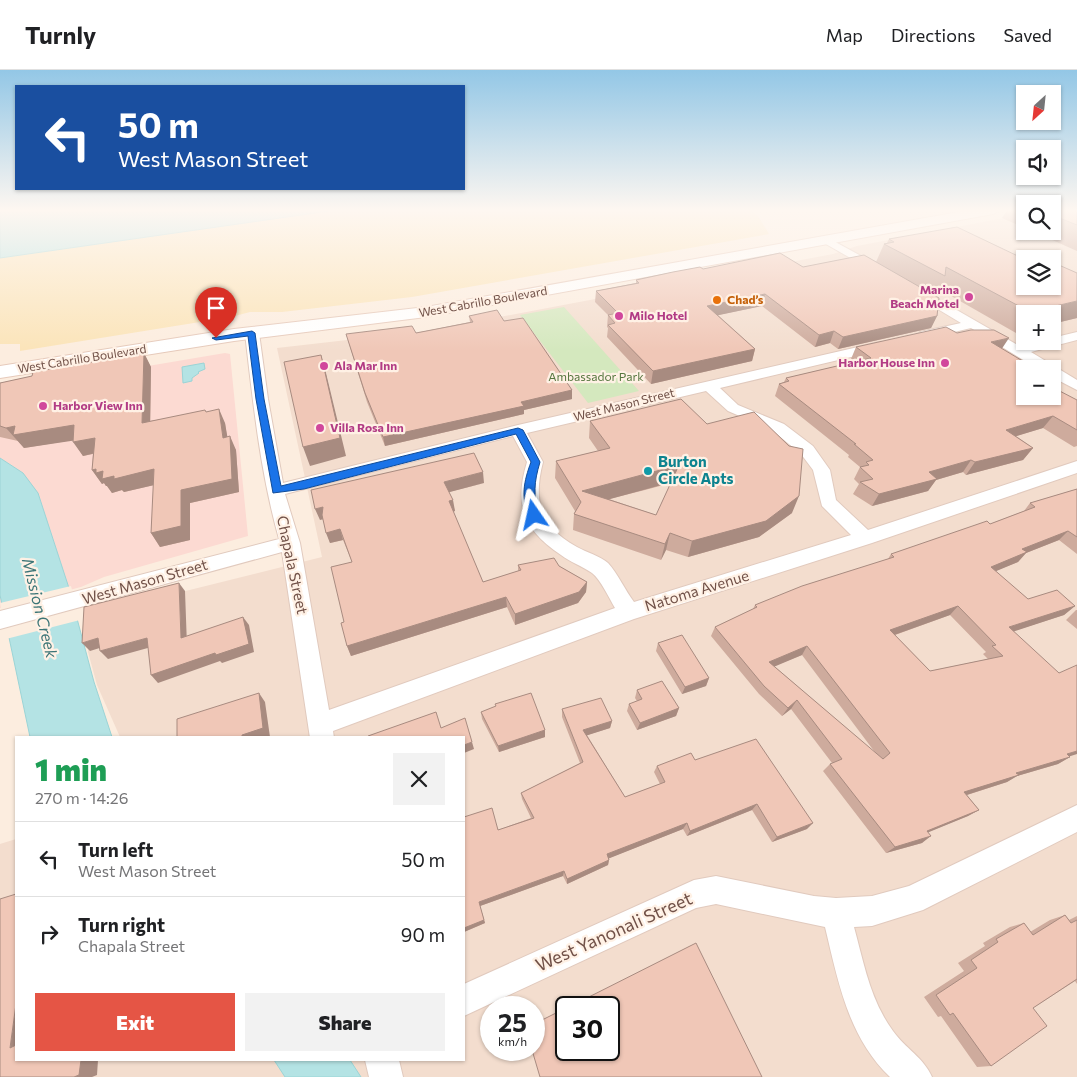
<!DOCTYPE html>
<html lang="en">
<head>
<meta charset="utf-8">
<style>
  body { margin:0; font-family:Commissioner,sans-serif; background:#f2f2f2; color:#202124; height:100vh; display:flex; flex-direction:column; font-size:19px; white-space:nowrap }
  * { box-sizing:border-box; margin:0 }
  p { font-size:16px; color:#757577 }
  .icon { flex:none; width:28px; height:28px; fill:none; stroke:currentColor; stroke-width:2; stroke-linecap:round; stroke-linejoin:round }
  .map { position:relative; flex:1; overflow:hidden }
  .details { position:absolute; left:15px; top:666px; width:450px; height:325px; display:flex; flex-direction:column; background:#fff; border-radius:0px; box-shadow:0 1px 4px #0004 }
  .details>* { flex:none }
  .top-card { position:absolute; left:15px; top:15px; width:450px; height:105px; border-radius:0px; box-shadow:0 1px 4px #0004; background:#1a4fa0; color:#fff; overflow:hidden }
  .needle { width:32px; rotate:207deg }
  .tools { position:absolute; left:1016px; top:15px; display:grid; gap:10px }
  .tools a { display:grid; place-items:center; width:45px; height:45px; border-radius:0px; background:#fff; box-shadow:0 1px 4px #0004; font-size:25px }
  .speed { position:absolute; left:480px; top:926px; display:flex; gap:10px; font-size:25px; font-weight:700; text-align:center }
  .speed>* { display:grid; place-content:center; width:65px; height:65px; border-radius:50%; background:#fff; box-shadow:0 1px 4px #0004; line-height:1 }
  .speed small { font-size:12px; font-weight:400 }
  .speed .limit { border:2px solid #111; border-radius:8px; background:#fff; color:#111 }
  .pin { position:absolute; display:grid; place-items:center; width:42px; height:42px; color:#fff; margin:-51px -21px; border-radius:50% 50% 50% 0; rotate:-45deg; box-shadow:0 0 5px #0007 }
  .pin .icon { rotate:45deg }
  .me { position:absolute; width:55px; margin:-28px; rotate:349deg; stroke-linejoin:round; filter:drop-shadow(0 0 4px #0008) }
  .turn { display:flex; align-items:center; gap:18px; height:105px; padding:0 20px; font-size:22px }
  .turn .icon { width:65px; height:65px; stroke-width:2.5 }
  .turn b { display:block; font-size:35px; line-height:42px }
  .round { display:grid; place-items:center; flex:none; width:52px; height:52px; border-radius:0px; background:#f2f2f2 }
  .overview { display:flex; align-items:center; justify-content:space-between; height:85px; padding:0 20px }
  h1 { font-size:30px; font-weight:800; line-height:38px; color:#1e9e55 }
  .primary-button { display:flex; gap:10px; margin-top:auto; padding:10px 20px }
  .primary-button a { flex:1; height:58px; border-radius:0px; background:#e55545; color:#fff; font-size:20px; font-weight:800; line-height:58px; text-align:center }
  .primary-button a+a { background:#f2f2f2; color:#202124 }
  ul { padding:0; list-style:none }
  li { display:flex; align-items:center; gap:15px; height:75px; padding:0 20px; border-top:1px solid #e0e0e0 }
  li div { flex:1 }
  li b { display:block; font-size:19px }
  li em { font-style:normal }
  header { display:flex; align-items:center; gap:30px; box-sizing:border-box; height:70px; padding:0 25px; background:#fff; border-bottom:1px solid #e0e0e0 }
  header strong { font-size:24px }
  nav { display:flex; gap:28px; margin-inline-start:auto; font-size:18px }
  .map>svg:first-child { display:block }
  .residential { fill:#f3ddce; fill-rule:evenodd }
  .commercial { fill:#fcdad2 }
  .green { fill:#d4e8be }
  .sand { fill:#fbe4b9 }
  .water { fill:#b4e3e4; stroke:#9bd4d6 }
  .pier { fill:#fceddf }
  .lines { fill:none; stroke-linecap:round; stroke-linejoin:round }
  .minor-casing { stroke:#e1cabe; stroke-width:2 }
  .secondary-casing { stroke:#e6cabb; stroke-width:2 }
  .minor { fill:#fff; fill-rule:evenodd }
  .secondary { fill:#fff; fill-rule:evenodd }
  .wall { fill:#ceab9d; fill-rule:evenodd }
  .shaded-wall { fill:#a88b80 }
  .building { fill:#f0c7b7; stroke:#a88b80; fill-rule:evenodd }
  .route { fill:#1a73e8; stroke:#114b97 }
  .hotel-dot { fill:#d1479c; stroke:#fff1e5; stroke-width:2 }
  .food-dot { fill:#e8710a; stroke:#fff1e5; stroke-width:2 }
  .culture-dot { fill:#0f9aa8; stroke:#fff1e5; stroke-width:2 }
  .labels { text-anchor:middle; stroke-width:4.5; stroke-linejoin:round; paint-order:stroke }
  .far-hotel-label { font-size:12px; font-weight:bold; fill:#b23c85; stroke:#fff1e5; text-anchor:start }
  .far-food-label { font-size:12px; font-weight:bold; fill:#c56008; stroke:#fff1e5; text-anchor:start }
  .far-street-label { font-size:12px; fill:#715148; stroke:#fff1e5 }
  .far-park-label { font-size:12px; fill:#577740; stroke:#fff1e5 }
  .culture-label { font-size:15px; font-weight:bold; fill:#0d838f; stroke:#fff1e5; text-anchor:start }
  .street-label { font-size:15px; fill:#715148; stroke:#fff1e5 }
  .water-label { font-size:16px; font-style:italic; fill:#3c7577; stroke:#fff1e5 }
  .near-street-label { font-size:18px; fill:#715148; stroke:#fff1e5 }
</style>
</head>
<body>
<header>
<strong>Turnly</strong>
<nav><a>Map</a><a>Directions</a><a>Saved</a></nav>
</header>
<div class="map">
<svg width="1077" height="1007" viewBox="0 0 1077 1007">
  <rect width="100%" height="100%" fill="#fceddf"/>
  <!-- residential -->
  <path class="residential" d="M1025 144V161H1052L1077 157V1007H0V774L16 769V990H464V668L120 667 97 615 88 582 89 545 322 487 277 278 426 261 833 184 857 176ZM1025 189H1052V216H1025ZM1025 244H1052V271H1025ZM1025 299H1052V326H1025ZM491 938H534V980H491ZM566 938H609V980H566Z"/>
  <!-- commercial -->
  <path class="commercial" d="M225 283 230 284 248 466 104 507 81 517 0 538V321Z"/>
  <!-- green -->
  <path class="green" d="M564 237 639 321 588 333 520 245Z"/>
  <!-- sand -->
  <path class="sand" d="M336 140H750L758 146 769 164 412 227 282 242H250L231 247 20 281V274H0V188Z"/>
  <!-- water -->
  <path class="water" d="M0 140H336L0 188Z
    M204 293 205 299 198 302 199 303 192 308V311L183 313 182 297Z
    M0 388 23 403 38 423 68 515 94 612 112 667H30L0 525Z
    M274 990H350L361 1007H285Z"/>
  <!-- pier -->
  <path class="pier" d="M71 516 80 550 6 569 0 533Z"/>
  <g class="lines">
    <defs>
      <path id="minor" d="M828 168 885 199 887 201 881 204 877 203 824 173 823 171Z
        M915 216 1021 277 1041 271H1052V268L1077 262V270L1031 282 1077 310V320L1052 307V299H1038L971 258 925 269 920 268 918 265 920 262 961 253 911 223 909 220 911 217Z
        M252 259 259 263 268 329 283 413 518 355 880 272 887 276 885 279 720 318 738 335 784 354 813 376 830 400 836 430 868 460 1077 391V403L872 473 634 549 333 661 334 668H310L282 482 0 559V541L279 469C260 402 253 332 245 263ZM706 321 728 341 772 360 801 384 813 400 822 436 851 465 634 532C625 520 618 504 608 493 600 486 586 482 577 477 539 456 533 431 543 392L527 363ZM513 366 527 392C514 434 523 460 561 485 570 492 582 496 592 503 601 510 609 528 615 538L329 640 300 473 285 424Z
        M1077 735V762L923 840 872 856 854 857C864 893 870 930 893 961 905 978 924 988 932 1007H890C848 967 838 911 825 857L716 834 696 838 464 946V914L694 810 716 806 814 826 836 828 872 826 909 816Z
        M365 990H399L403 1007H369Z"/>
      <path id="secondary" d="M970 140H1000L993 144 426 247 234 271 0 308V296L234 259 426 237Z"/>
    </defs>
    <!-- minor casing -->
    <use href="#minor" class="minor-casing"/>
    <!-- secondary casing -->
    <use href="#secondary" class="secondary-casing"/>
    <!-- minor -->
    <use href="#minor" class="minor"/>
    <!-- secondary -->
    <use href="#secondary" class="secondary"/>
  </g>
  <!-- wall -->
  <path class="wall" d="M1007 140H1025V158L1002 148Z
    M1052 140H1077V181L1032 161H1052Z
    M889 169 1077 248 1052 254V244H1025V261L1016 263 939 219 935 226 937 246 931 258 838 279 830 273 815 277 762 236 718 245 755 279 752 291 651 314 607 267 608 258 607 257 608 245 595 232 596 221 636 213V210L703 199 803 197 876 192 884 174 887 173Z
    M469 246 504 251 572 320V329L524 340V344L385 376 367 332 346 264 416 263 470 252Z
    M957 263 1002 279 1025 326 1077 330V376L1074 377 1043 358 1016 366 1033 378 1023 390 966 405 963 402 936 410 928 421 872 436 853 424 859 414 854 409 860 397 848 387 849 385 775 326 779 314 784 312 786 308 855 292 851 289 856 277Z
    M144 283 151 297 150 351 207 342 225 353 227 367 236 380 239 422 190 433V470L160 477 151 463 154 415 124 422 122 420 112 423 107 416H106L104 413 102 414 92 400 93 384 83 386 73 370 24 378 18 371 0 367V313Z
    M590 351 792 443 759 467 688 487 666 480 661 490 573 460 574 444 575 441 555 408 556 391 598 381 589 368ZM671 413 656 445 609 429 645 420Z
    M484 413 449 422 455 441 453 442 483 512 518 501V495L559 496 587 512 586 522 578 533 515 555 507 537 351 586 347 576 344 552 352 492 343 470 330 473 323 449 320 450Z
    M1077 419V484L1059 470 1026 483 1018 492 995 501 1028 529 1075 536 1064 545 1014 561 1070 687 1058 694 1017 706 1007 712 967 725 979 740 968 746 928 762 922 773 886 783 823 701 830 694 832 693 791 639 782 646 759 624 711 566 715 557 753 539 755 535 888 489 891 484 990 454 1024 441 1030 433ZM950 545 986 582 983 584 988 589 930 601 895 565ZM802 585 877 685 774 596Z
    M1076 540H1077V559L1066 550Z
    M658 573 709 608 706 616 682 624 656 581Z
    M637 620 679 638 676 646 637 660 627 641 629 634 637 631 635 628Z
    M562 639 612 651 610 658 587 665 625 727 660 714 654 702 657 696 695 690 807 759 772 772 752 740 687 766 683 759 609 788V790L608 795 567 814 563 806 480 836 485 853 464 862 498 760 531 748 522 729 521 723 580 693 562 647Z
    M481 642 545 660V667L499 682 482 649Z
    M1065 845 1069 850 1077 846V914L1075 911 1033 938 991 996 977 997 941 946 938 947 924 927 964 901 958 893 985 876 983 873 1010 857 1024 853 1030 862 1050 850Z"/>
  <!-- shaded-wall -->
  <path class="shaded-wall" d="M765 224 762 236 705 248 707 236Z
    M1077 231V248L1052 254V244H1029L1030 242Z
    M937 246 931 258 838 279 843 267Z
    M1025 249V261L1016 263Z
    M834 261 830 273 815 277 819 265Z
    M1009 268 1001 280 991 272Z
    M755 279 752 291 651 314 653 301Z
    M144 283 151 297 150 367 142 353Z
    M321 285 326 303 346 386 310 396 303 377Z
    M572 320V329L524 340V344L385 376 383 367 521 332Z
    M219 339 225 353 230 382 223 368Z
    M1053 346 1043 358 997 372 1006 360Z
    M74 355 84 369 24 378 6 358 15 356Z
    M230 366 236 380 239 422 190 433V470L160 477 151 463 181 420Z
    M95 368 104 381 83 386 73 372Z
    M1033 378 1023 390 966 405 975 392Z
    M971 390 963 402 936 410 928 421 872 436 879 424 929 402Z
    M679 395 676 411 581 437 582 421Z
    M96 399 103 401 154 399 163 413 124 422 122 420 112 423 107 416H106L104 413 102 414 92 400Z
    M483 402 484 413 446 423 444 412Z
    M799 426 792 443 759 467 688 487 692 471Z
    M453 430 455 441 451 442 449 431Z
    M323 437 327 448 320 450 315 439Z
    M340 459 343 470 330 473 326 463Z
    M1068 461 1059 470 1026 483 1018 492 982 507 991 497 1022 479Z
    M670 463 666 480 661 490 665 474Z
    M587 512 586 522 578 533 515 555V544Z
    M179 513 185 521 187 576 181 568Z
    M506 527 507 537 351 586 347 576Z
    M958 536 950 545 883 569 890 560Z
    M1075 536 1064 545 1000 566 1009 557Z
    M243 547 249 555 254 582 222 593 220 591 158 613 151 605Z
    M98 568 106 576 90 581 82 573Z
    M147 568 155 576 108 589 100 581Z
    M807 576 802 585 764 601 769 592Z
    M709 608 706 616 682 624 685 617Z
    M259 623 265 632 270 667 242 668V665Z
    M797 630 791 639 782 646 788 638Z
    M679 638 676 646 637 660 640 653Z
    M612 651 610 658 582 667 583 660Z
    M545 660V667L499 682 498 676Z
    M472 672 474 679 464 683V675Z
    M1077 681V684L1055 691 1067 684Z
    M1070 687 1058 694 1017 706 1007 712 954 729 964 722 1016 703Z
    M757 734 752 740 687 766 690 761Z
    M979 740 968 746 917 767 927 761Z
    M687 753 683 759 605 790 607 784Z
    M813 753 807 759 772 772 777 767Z
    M931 766 922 773 886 783 895 777Z
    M609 790 608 795 567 814V809Z
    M564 801 563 806 480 836 485 853 464 862V858L479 832Z
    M16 934V978H10Z
    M81 990H98L97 1005 92 1007H74Z"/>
  <!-- building -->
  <path class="building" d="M1052 140H1077V155L1052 145Z
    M957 157 1022 188 1037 185 1046 189H1025V216H1052V192L1077 203V231L1030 242 946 197 945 206 884 174 894 172 889 169Z
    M780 183 803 197 864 185 939 228 937 246 843 267 834 261 819 265 765 224 707 236 755 279 653 301 608 255 615 253 608 245 618 243 596 221 639 213 636 210 673 202 700 197 703 199Z
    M497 240 504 251 523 248 572 320 521 332 524 336 383 367 365 323 346 264 412 256 416 263 473 252 469 246Z
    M946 257 957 263 971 260H994L1009 268 991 272 1036 299H1025V326H1052V317L1077 330V360L1053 346 1006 360 1033 378 975 392 971 390 929 402 937 409 879 424 860 412 873 409 860 397 869 395 866 392 873 390 854 374H856L779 314 789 311 786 308 871 288 856 277Z
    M144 283 142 353 205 340 206 342 219 339 223 368 230 366 232 409 181 420V456L151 463 154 399 114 409V406L102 409 103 401 96 403V399L92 400 95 368 73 372 74 355 13 365 15 356 6 358 0 356V313L32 306 33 302Z
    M321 285 340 368 303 377 284 292Z
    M681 329 707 354 754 342 789 376 803 379 799 426 766 451 692 471 670 463 665 474 574 444 581 432 556 391 610 378 590 351ZM679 395 656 445 582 421Z
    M474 383 483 402 444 412 453 430 449 431 483 512 521 500 518 495 554 488 559 496 587 512 579 522 515 544 506 527 347 576 341 553 344 552 331 497 352 492 340 459 326 463 322 445 323 437 315 439 311 420Z
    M1077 419V467L1068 461 1022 479 1027 482 991 497 1028 529 1057 520 1075 536 1009 557 1059 603 1077 595V681L1067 684 1070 687 1016 703 1019 705 964 722 979 740 927 761 931 766 895 777 830 694 842 689 797 630 788 638 764 616 715 557 757 537 755 535 802 516 894 487 891 484 987 451 990 454 1035 437 1030 433ZM958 536 996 575 992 576 1003 586 930 601 890 560ZM807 576 890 683 883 689 769 592Z
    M179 513 181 568 243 547 249 574 216 585 215 583 151 605 147 568 100 581 98 568 82 573 84 537Z
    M682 565 709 608 685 617 658 573Z
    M662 611 679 638 640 653 629 634 642 629 637 620Z
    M259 623 263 658 242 665V668H177V649Z
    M531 623 545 660 498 676 481 642 496 636 495 634Z
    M601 628 612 651 583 660 625 727 665 712 657 696 691 683 695 690 756 669 813 753 777 767 757 734 690 761 687 753 607 784 609 790 567 809 564 801 479 832 484 850 464 858V747L492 738 498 760 534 748 521 723 583 692 562 639Z
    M436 642 441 658 465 648 472 672 464 675V668H368V666Z
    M16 824V934L10 978 16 975V990H81L79 1005 74 1007H0V829Z
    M1065 845 1071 853 1077 850V909L1033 938 1047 956 991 996 953 943 950 945 936 925 977 898 971 890 998 872 996 869 1024 853 1033 865Z
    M696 873 762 1007H540L532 980H534V954L566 938V980H609V938H567Z"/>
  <!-- sky -->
  <linearGradient id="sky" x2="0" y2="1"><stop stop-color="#93c7e6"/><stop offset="0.5" stop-color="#fef7f1"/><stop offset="1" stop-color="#fef7f1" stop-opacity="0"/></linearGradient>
  <rect width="1077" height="281" fill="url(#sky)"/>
  <!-- route -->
  <path class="route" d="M252 261 255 263 264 329 281 416 518 358 523 360 540 392C534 412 533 425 539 445L537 447H530C520 428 524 411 531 392L516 364 304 419 273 423 256 329 248 266 216 270 212 268Z"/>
  <!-- markers -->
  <g class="hotel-dot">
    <circle cx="969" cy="227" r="5"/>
    <circle cx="619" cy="246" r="5"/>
    <circle cx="945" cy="293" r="5"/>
    <circle cx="324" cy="296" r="5"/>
    <circle cx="43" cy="336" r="5"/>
    <circle cx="320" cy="358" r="5"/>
  </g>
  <circle class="food-dot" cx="717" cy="230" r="5"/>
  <circle class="culture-dot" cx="648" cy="401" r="5"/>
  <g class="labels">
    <!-- far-hotel labels -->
    <g class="far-hotel-label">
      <text x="959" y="224" text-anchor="end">Marina<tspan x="959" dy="14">Beach Motel</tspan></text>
      <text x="629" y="250">Milo Hotel</text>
      <text x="935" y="297" text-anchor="end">Harbor House Inn</text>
      <text x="334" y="300">Ala Mar Inn</text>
      <text x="53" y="340">Harbor View Inn</text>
      <text x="330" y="362">Villa Rosa Inn</text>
    </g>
    <!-- far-food labels -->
    <g class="far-food-label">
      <text x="727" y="234">Chad’s</text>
    </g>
    <!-- far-street labels -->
    <g class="far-street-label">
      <text transform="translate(483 232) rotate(-10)" y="4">West Cabrillo Boulevard</text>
      <text transform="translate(82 289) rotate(-9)" y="4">West Cabrillo Boulevard</text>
      <text transform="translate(624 335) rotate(-14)" y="4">West Mason Street</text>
    </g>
    <!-- far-park labels -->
    <g class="far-park-label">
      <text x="596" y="311">Ambassador Park</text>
    </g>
    <!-- culture labels -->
    <g class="culture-label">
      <text x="658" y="397">Burton<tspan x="658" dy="17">Circle Apts</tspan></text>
    </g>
    <!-- street labels -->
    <g class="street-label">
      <text transform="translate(292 495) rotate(78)" y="5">Chapala Street</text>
      <text transform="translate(145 512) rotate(-16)" y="5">West Mason Street</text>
      <text transform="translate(697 521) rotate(-17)" y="5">Natoma Avenue</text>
    </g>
    <!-- water labels -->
    <g class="water-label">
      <text transform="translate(40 538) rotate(76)" y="6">Mission Creek</text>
    </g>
    <!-- near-street labels -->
    <g class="near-street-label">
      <text transform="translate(614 862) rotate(-24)" y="6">West Yanonali Street</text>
    </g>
  </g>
</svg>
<div class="tools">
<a><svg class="needle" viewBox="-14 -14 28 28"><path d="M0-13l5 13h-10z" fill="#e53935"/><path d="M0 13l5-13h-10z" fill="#757577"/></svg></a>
<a><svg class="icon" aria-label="sound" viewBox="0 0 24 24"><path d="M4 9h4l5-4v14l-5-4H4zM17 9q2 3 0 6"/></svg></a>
<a><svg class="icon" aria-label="search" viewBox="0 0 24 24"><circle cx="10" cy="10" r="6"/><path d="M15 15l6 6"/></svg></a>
<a><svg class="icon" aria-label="layers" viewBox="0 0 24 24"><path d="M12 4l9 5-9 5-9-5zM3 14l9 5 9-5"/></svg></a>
<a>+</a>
<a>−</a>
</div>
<div class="speed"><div>25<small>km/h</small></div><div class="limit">30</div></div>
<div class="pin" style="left:216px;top:268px;background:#d93025"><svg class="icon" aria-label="arrive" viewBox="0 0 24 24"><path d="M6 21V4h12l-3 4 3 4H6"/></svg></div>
<svg class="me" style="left:534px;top:445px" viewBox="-20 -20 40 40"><path d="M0-17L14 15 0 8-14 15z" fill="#1a73e8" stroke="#fff" stroke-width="4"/></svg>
<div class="top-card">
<div class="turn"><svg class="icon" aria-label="left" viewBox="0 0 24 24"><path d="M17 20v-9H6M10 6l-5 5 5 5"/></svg><div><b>50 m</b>West Mason Street</div></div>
</div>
<section class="details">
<div class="overview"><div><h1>1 min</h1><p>270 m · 14:26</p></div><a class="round"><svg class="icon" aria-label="close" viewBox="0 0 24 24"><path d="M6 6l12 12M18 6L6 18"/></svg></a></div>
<ul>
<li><svg class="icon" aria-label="left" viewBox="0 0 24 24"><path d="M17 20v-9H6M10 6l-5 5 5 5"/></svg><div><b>Turn left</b><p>West Mason Street</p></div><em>50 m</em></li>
<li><svg class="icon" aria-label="right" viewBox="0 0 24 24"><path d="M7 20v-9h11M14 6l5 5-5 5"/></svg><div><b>Turn right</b><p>Chapala Street</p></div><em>90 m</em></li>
</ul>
<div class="primary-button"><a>Exit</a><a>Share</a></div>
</section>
</div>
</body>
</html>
